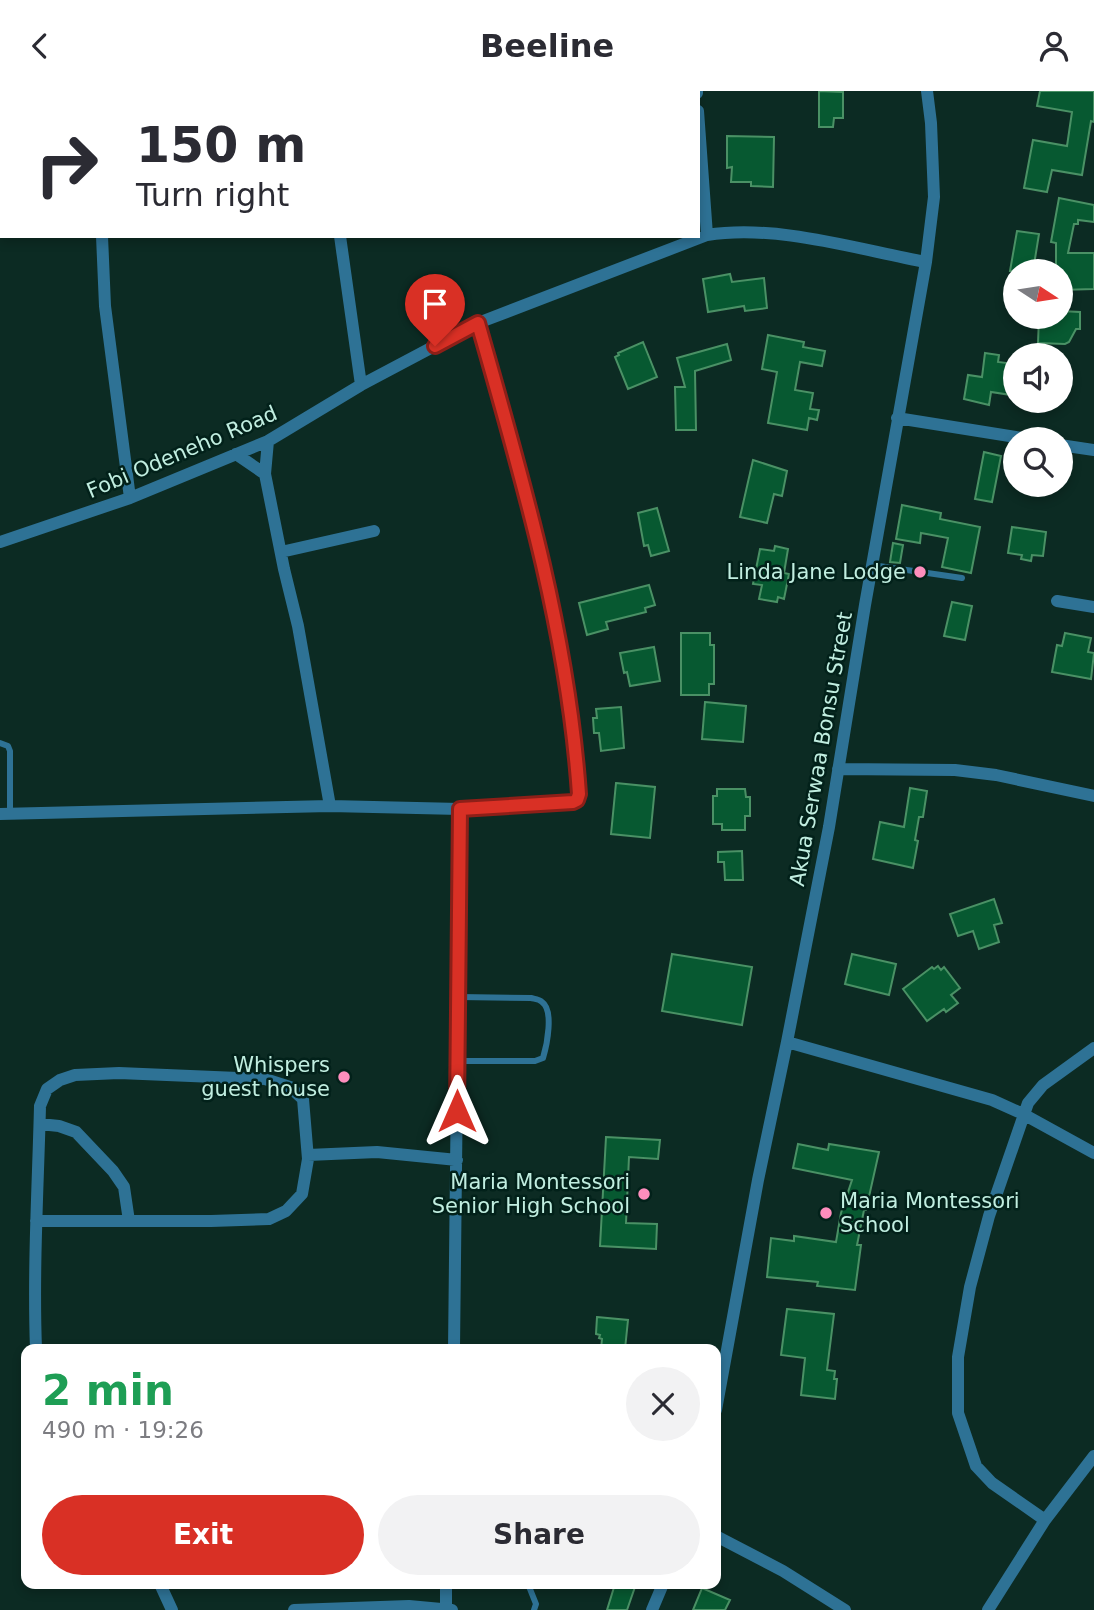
<!DOCTYPE html>
<html lang="en">
<head>
<meta charset="utf-8">
<style>
  body { margin:0; font-family:"DejaVu Sans",sans-serif; background:#f2f2f3; color:#2b2b33; height:100vh; display:flex; flex-direction:column; font-size:26px; white-space:nowrap }
  * { box-sizing:border-box; margin:0 }
  p { font-size:23px; color:#7c7c81 }
  .icon { flex:none; width:38px; height:38px; fill:none; stroke:currentColor; stroke-width:2; stroke-linecap:round; stroke-linejoin:round }
  .map { position:relative; flex:1; overflow:hidden }
  .panel { position:absolute; left:21px; top:1253px; width:700px; height:245px; display:flex; flex-direction:column; background:#fff; border-radius:14px; box-shadow:0 4px 10px #0003 }
  .panel>* { flex:none }
  .guide { position:absolute; left:0px; top:0px; width:700px; height:147px; box-shadow:0 4px 10px #0003; background:#fff; color:#2b2b33; overflow:hidden }
  .needle { width:46px; rotate:102deg }
  .buttons { position:absolute; left:1003px; top:168px; display:grid; gap:14px }
  .buttons a { display:grid; place-items:center; width:70px; height:70px; border-radius:50%; background:#fff; box-shadow:0 4px 10px #0003; font-size:35px }
  .pin { position:absolute; display:grid; place-items:center; width:60px; height:60px; color:#fff; margin:-72px -30px; border-radius:50% 50% 50% 0; rotate:-45deg; box-shadow:0 0 7px #0007 }
  .pin .icon { rotate:45deg }
  .me { position:absolute; width:77px; margin:-38px; rotate:0deg; stroke-linejoin:round; filter:drop-shadow(0 0 5px #0008) }
  .turn { display:flex; align-items:center; gap:24px; height:147px; padding:0 21px; font-size:32px }
  .turn .icon { width:91px; height:91px; stroke-width:2.5 }
  .turn b { display:block; font-size:49px; line-height:60px }
  .round { display:grid; place-items:center; flex:none; width:74px; height:74px; border-radius:37px; background:#f2f2f3 }
  .overview { display:flex; align-items:center; justify-content:space-between; height:119px; padding:0 21px }
  h1 { font-size:42px; font-weight:700; line-height:52px; color:#1e9e55 }
  .primary-button { display:flex; gap:14px; margin-top:auto; padding:14px 21px }
  .primary-button a { flex:1; height:80px; border-radius:42px; background:#d93025; color:#fff; font-size:28px; font-weight:700; line-height:80px; text-align:center }
  .primary-button a+a { background:#f2f2f3; color:#2b2b33 }
  header { display:flex; justify-content:space-between; align-items:center; height:91px; padding:0 21px; background:#fff; font-size:32px; font-weight:700 }
  .map>svg:first-child { display:block }
  .building { fill:#075931; stroke:#4a9165; stroke-width:2 }
  .lines { fill:none; stroke-linecap:round; stroke-linejoin:round }
  .service { stroke:#2e7295; stroke-width:6 }
  .minor { stroke:#2e7295; stroke-width:12 }
  .route-casing { stroke:#8d1f18; stroke-width:18 }
  .route { stroke:#d93025; stroke-width:12 }
  .poi-dot { fill:#fe8ebd; stroke:#02211a; stroke-width:2.5 }
  .labels { text-anchor:middle; stroke-width:5; stroke-linejoin:round; paint-order:stroke }
  .street-label { font-size:21px; fill:#c1eee0; stroke:#02211a }
  .poi-label { font-size:21px; fill:#c1eee0; stroke:#02211a; text-anchor:end }
</style>
</head>
<body>
<header><svg class="icon" aria-label="back" viewBox="0 0 24 24"><path d="M15 5l-7 7 7 7"/></svg>Beeline<svg class="icon" aria-label="person" viewBox="0 0 24 24"><circle cx="12" cy="8" r="4"/><path d="M4 21q1-7 8-7t8 7"/></svg></header>
<div class="map">
<svg width="1094" height="1519" viewBox="0 0 1094 1519">
  <rect width="100%" height="100%" fill="#0c2b23"/>
  <!-- building -->
  <path class="building" d="M819 0 843 1V27H834L833 36H819Z
    M1040 0H1094V31L1091 30 1082 84 1052 79 1047 101 1024 97 1033 49 1067 55 1072 21 1037 15Z
    M727 45 774 46 773 96 751 95V91H731L732 76 727 77Z
    M1059 107 1094 114V131L1078 129V133H1074L1068 162H1094V198L1060 199V180H1056V152L1051 151Z
    M1017 140 1039 143 1033 180H1010Z
    M730 183 732 191 764 187 767 217 745 220 744 215 708 221 703 188Z
    M1060 220 1080 221V238H1076L1069 251 1065 253 1038 252 1039 226H1060Z
    M768 244 804 251 803 256 825 260 822 275 800 271 795 299 813 302 810 318 819 319 817 329 809 327 807 339 768 332 777 281 762 278Z
    M643 251 657 286 628 298 615 266 619 264 618 262Z
    M727 253 731 269 695 280 696 339H676L675 296H685L677 267Z
    M985 262 999 264 998 271 1015 273 1011 304 991 301 989 314 964 308 968 284 982 286Z
    M984 361 1001 365 992 411 975 408Z
    M753 369 787 380 782 405 774 403 767 432 740 426Z
    M902 414 941 422 940 428 980 436 971 482 942 476 948 447 921 442 920 452 896 448Z
    M657 417 669 460 651 465 648 454 644 455 638 422Z
    M1012 436 1046 441 1043 465 1032 464 1031 470 1021 468 1022 464 1008 462Z
    M893 452 903 454 900 472 890 471Z
    M775 455 788 458 784 482 789 483 784 508 778 506 777 511 759 508 762 494 753 493 760 458 774 460Z
    M649 494 655 514 645 517 646 521 606 531 608 538 587 544 579 512Z
    M952 511 972 515 965 549 944 545Z
    M681 542H710V554H714V593H709V604H681Z
    M1065 542 1091 547 1088 561 1094 562 1091 588 1052 581 1057 554 1062 555Z
    M654 556 660 590 630 595 627 581 624 582 620 562Z
    M705 611 746 615 743 651 702 648Z
    M621 616 624 657 601 660 599 642H594L593 627H597L596 618Z
    M616 692 655 696 650 747 611 743Z
    M910 697 927 700 923 726H919L915 749 918 750 913 777 873 768 880 731 904 736Z
    M717 698H745L746 706H750V725H745V739H722V733H713V705H717Z
    M742 760 743 789H725L724 771H718V761Z
    M994 808 1002 832 994 834 999 851 979 858 973 840 958 845 950 823Z
    M672 863 752 876 742 934 662 920Z
    M852 863 896 873 889 904 845 893Z
    M938 875 941 879 944 876 960 897 951 904 958 912 946 921 944 918 927 930 903 898 932 876 934 878Z
    M606 1046 660 1049 658 1068 629 1066 626 1132 657 1133 656 1158 600 1155Z
    M798 1053 828 1059 829 1053 879 1061 866 1119H864L857 1154H861L855 1199 817 1195 818 1191 767 1186 771 1147 794 1150V1145L836 1151 841 1122 852 1089 793 1077Z
    M787 1218 834 1223 827 1279 835 1280 834 1288H837L835 1308 801 1304 805 1267 781 1264Z
    M597 1226 628 1229 625 1258H601L602 1248 599 1247 600 1244 596 1243Z
    M615 1493H636L627 1519H607Z
    M702 1497 730 1509 725 1519H693Z"/>
  <g class="lines">
    <!-- service -->
    <path class="service" d="M872 474 962 487
      M0 652 8 655 10 660V723
      M458 970H535L543 967C547 954 554 919 542 911 539 908 535 908 531 907L459 906
      M528 1493 536 1513 534 1519"/>
    <!-- minor -->
    <path class="minor" d="M97 0V2
      M328 0V2
      M697 0V2
      M540 2 553 0
      M698 20 707 144
      M102 145 105 215 130 407
      M340 145 361 294
      M897 327 1028 348
      M268 350 265 383 284 478 298 535 330 715
      M1060 354 1094 359
      M236 363 265 383
      M0 451 130 407 268 350 361 294 478 232 707 144C777 133 856 158 926 171
      M281 461 374 440
      M1057 510 1094 516
      M838 678 955 679 996 684 1094 705
      M0 723 330 715 460 718 573 711 577 709 579 698C572 637 564 575 552 514 533 419 505 325 478 232
      M787 951 992 1009 1023 1023 1094 1062
      M40 1033 59 1035 76 1041 113 1080 124 1096 129 1130
      M308 1064 377 1061 457 1069
      M36 1258C33 1177 38 1096 40 1015L47 998 60 989 75 984 119 982 265 988 290 996 303 1008 308 1068 302 1103 286 1120 269 1128 211 1130H36
      M454 1258 460 718
      M716 1319 758 1089 787 951 829 736 865 514 926 171 934 106 931 32 927 0
      M1045 1429 992 1392 976 1375 958 1322V1266L970 1196 989 1125 1028 1012 1043 994 1094 957
      M716 1445 783 1480 845 1519
      M160 1493 172 1519
      M446 1518V1493
      M294 1519 409 1515 452 1519
      M652 1519 663 1493
      M988 1519 1045 1429 1094 1365"/>
  </g>
  <g class="lines">
    <defs>
      <path id="route" d="M435 255 478 232C522 386 568 542 579 703L577 709 573 711 460 718 457 1020"/>
    </defs>
    <!-- route casing -->
    <use href="#route" class="route-casing"/>
    <!-- route -->
    <use href="#route" class="route"/>
  </g>
  <!-- markers -->
  <g class="poi-dot">
    <circle cx="920" cy="481" r="7"/>
    <circle cx="344" cy="986" r="7"/>
    <circle cx="644" cy="1103" r="7"/>
    <circle cx="826" cy="1122" r="7"/>
  </g>
  <g class="labels">
    <!-- street labels -->
    <g class="street-label">
      <text transform="translate(182 361) rotate(-23)" y="7">Fobi Odeneho Road</text>
      <text transform="translate(821 658) rotate(-80)" y="7">Akua Serwaa Bonsu Street</text>
    </g>
    <!-- poi labels -->
    <g class="poi-label">
      <text x="906" y="488">Linda Jane Lodge</text>
      <text x="330" y="981">Whispers<tspan x="330" dy="24">guest house</tspan></text>
      <text x="630" y="1098">Maria Montessori<tspan x="630" dy="24">Senior High School</tspan></text>
      <text x="840" y="1117" text-anchor="start">Maria Montessori<tspan x="840" dy="24">School</tspan></text>
    </g>
  </g>
</svg>
<div class="buttons">
<a><svg class="needle" viewBox="-14 -14 28 28"><path d="M0-13l5 13h-10z" fill="#e53935"/><path d="M0 13l5-13h-10z" fill="#7c7c81"/></svg></a>
<a><svg class="icon" aria-label="sound" viewBox="0 0 24 24"><path d="M4 9h4l5-4v14l-5-4H4zM17 9q2 3 0 6"/></svg></a>
<a><svg class="icon" aria-label="search" viewBox="0 0 24 24"><circle cx="10" cy="10" r="6"/><path d="M15 15l6 6"/></svg></a>
</div>
<div class="pin" style="left:435px;top:255px;background:#d93025"><svg class="icon" aria-label="arrive" viewBox="0 0 24 24"><path d="M6 21V4h12l-3 4 3 4H6"/></svg></div>
<svg class="me" style="left:457px;top:1020px" viewBox="-20 -20 40 40"><path d="M0-17L14 15 0 8-14 15z" fill="#d93025" stroke="#fff" stroke-width="4"/></svg>
<div class="guide">
<div class="turn"><svg class="icon" aria-label="right" viewBox="0 0 24 24"><path d="M7 20v-9h11M14 6l5 5-5 5"/></svg><div><b>150 m</b>Turn right</div></div>
</div>
<section class="panel">
<div class="overview"><div><h1>2 min</h1><p>490 m · 19:26</p></div><a class="round"><svg class="icon" aria-label="close" viewBox="0 0 24 24"><path d="M6 6l12 12M18 6L6 18"/></svg></a></div>
<div class="primary-button"><a>Exit</a><a>Share</a></div>
</section>
</div>
</body>
</html>
